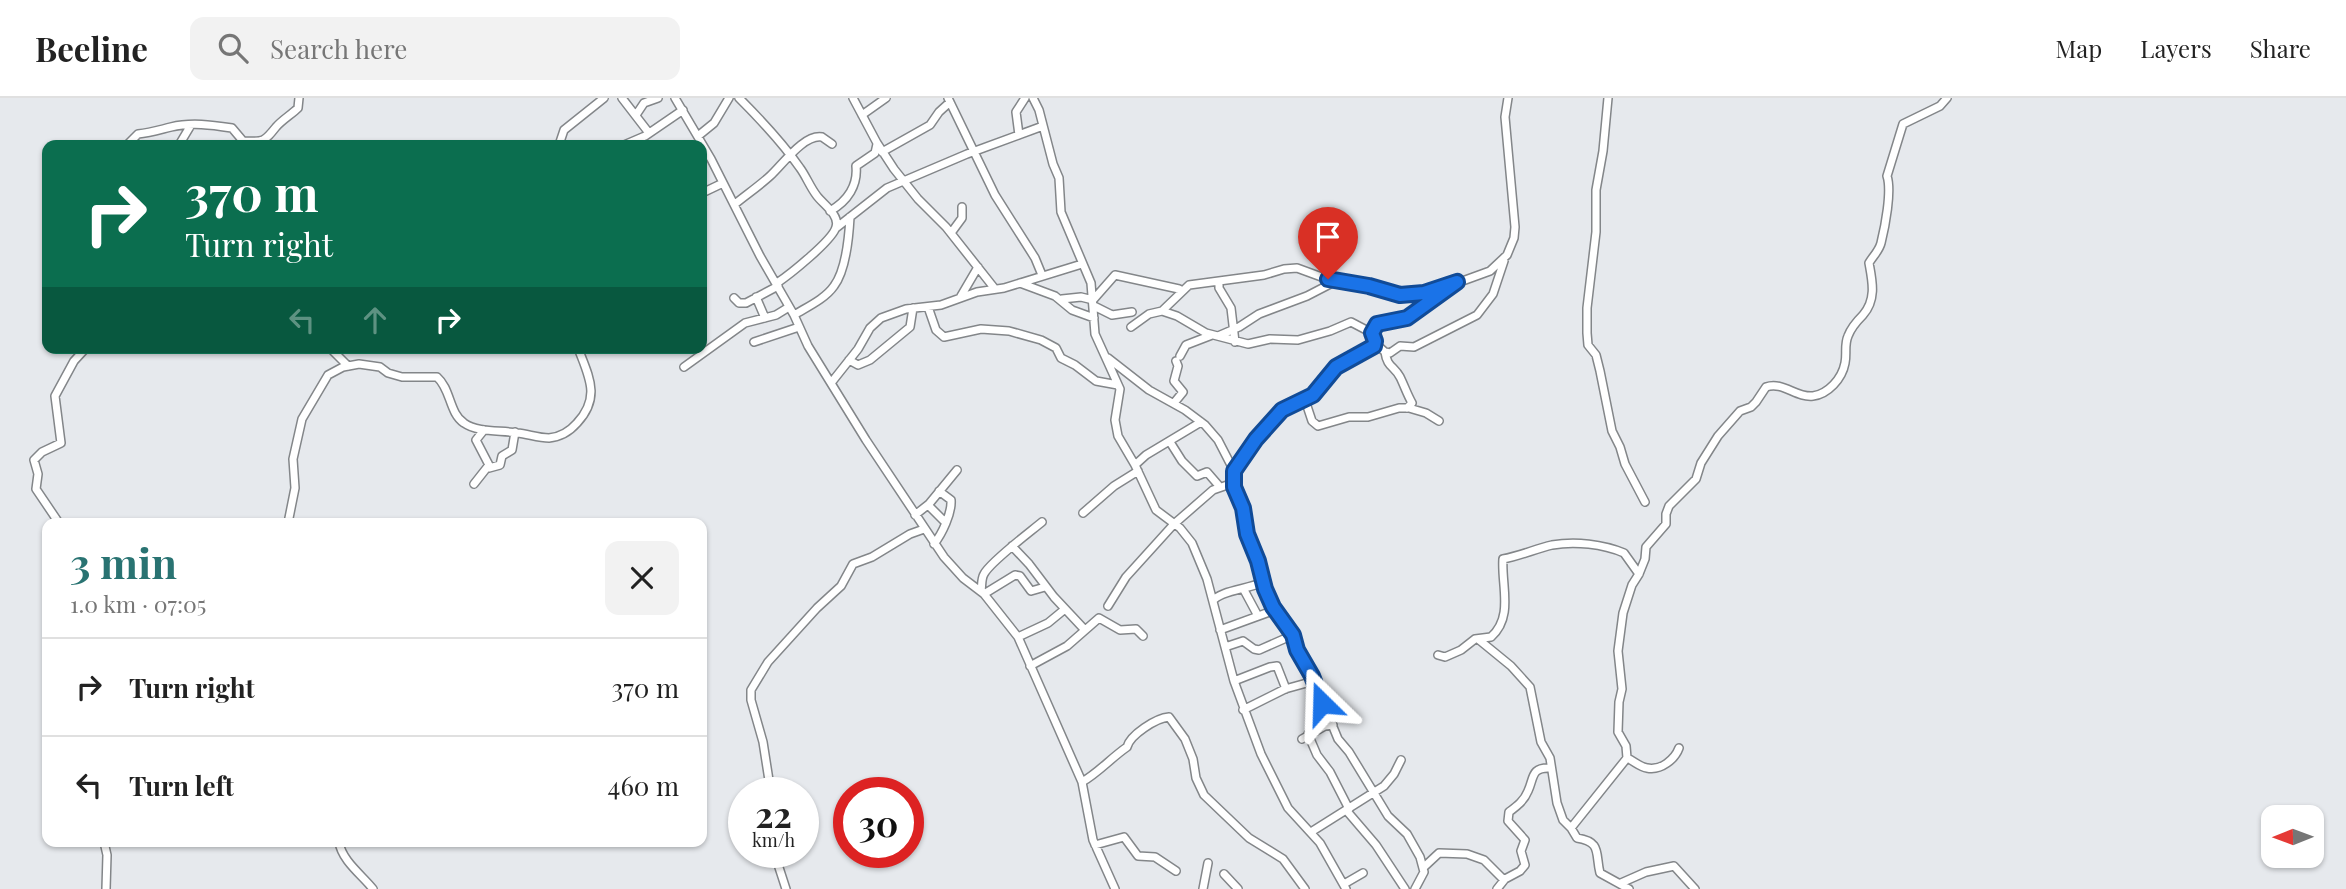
<!DOCTYPE html>
<html lang="en">
<head>
<meta charset="utf-8">
<style>
  body { margin:0; font-family:"Playfair Display",serif; background:#f2f2f2; color:#222; height:100vh; display:flex; flex-direction:column; font-size:26px; white-space:nowrap }
  * { box-sizing:border-box; margin:0 }
  p { font-size:23px; color:#767676 }
  .icon { flex:none; width:38px; height:38px; fill:none; stroke:currentColor; stroke-width:2; stroke-linecap:round; stroke-linejoin:round }
  .map { position:relative; flex:1; overflow:hidden }
  .panel { position:absolute; left:42px; top:420px; width:665px; height:329px; display:flex; flex-direction:column; background:#fff; border-radius:14px; box-shadow:0 2px 5px #0004 }
  .panel>* { flex:none }
  .banner { position:absolute; left:42px; top:42px; width:665px; height:214px; border-radius:14px; box-shadow:0 2px 5px #0004; background:#0b6e4f; color:#fff; overflow:hidden }
  .needle { width:46px; rotate:269deg }
  .fabs { position:absolute; left:2261px; top:707px; display:grid; gap:14px }
  .fabs a { display:grid; place-items:center; width:63px; height:63px; border-radius:14px; background:#fff; box-shadow:0 2px 5px #0004; font-size:35px }
  .speed { position:absolute; left:728px; top:679px; display:flex; gap:14px; font-size:35px; font-weight:700; text-align:center }
  .speed>* { display:grid; place-content:center; width:91px; height:91px; border-radius:50%; background:#fff; box-shadow:0 2px 5px #0004; line-height:1 }
  .speed small { font-size:18px; font-weight:400 }
  .speed .limit { border:10px solid #d22; background:#fff; color:#111 }
  .pin { position:absolute; display:grid; place-items:center; width:60px; height:60px; color:#fff; margin:-72px -30px; border-radius:50% 50% 50% 0; rotate:-45deg; box-shadow:0 0 7px #0007 }
  .pin .icon { rotate:45deg }
  .me { position:absolute; width:77px; margin:-38px; rotate:338deg; stroke-linejoin:round; filter:drop-shadow(0 0 5px #0008) }
  .turn { display:flex; align-items:center; gap:24px; height:147px; padding:0 28px; font-size:32px }
  .turn .icon { width:91px; height:91px; stroke-width:2.5 }
  .turn b { display:block; font-size:49px; line-height:60px }
  .lanes { display:flex; align-items:center; height:66px; padding:0 28px; background:#0003; justify-content:center; gap:35px; direction:ltr }
  .lanes .off { opacity:.35 }
  .round { display:grid; place-items:center; flex:none; width:74px; height:74px; border-radius:14px; background:#f2f2f2 }
  .headline { display:flex; align-items:center; justify-content:space-between; height:119px; padding:0 28px }
  h1 { font-size:42px; font-weight:700; line-height:52px; color:#297372 }
  ul { padding:0; list-style:none }
  li { display:flex; align-items:center; gap:21px; height:98px; padding:0 28px; border-top:2px solid #e0e0e0 }
  li div { flex:1 }
  li b { display:block; font-size:26px }
  li em { font-style:normal }
  header { display:flex; align-items:center; gap:42px; box-sizing:border-box; height:98px; padding:0 35px; background:#fff; border-bottom:2px solid #e0e0e0 }
  header strong { font-size:33px }
  nav { display:flex; gap:38px; margin-inline-start:auto; font-size:24px }
  .search { width:490px; height:63px; background:#f2f2f2; display:flex; align-items:center; gap:18px; box-sizing:border-box; padding:0 24px; border-radius:14px; color:#767676; font-size:26px }
  .map>svg:first-child { display:block }
  .lines { fill:none; stroke-linecap:round; stroke-linejoin:round }
  .minor-casing { stroke:#838689; stroke-width:10 }
  .minor { stroke:#fff; stroke-width:7 }
  .route-casing { stroke:#114b97; stroke-width:18 }
  .route { stroke:#1a73e8; stroke-width:12 }
</style>
</head>
<body>
<header>
<strong>Beeline</strong>
<div class="search"><svg class="icon" aria-label="search" viewBox="0 0 24 24"><circle cx="10" cy="10" r="6"/><path d="M15 15l6 6"/></svg>Search here</div>
<nav><a>Map</a><a>Layers</a><a>Share</a></nav>
</header>
<div class="map">
<svg width="2346" height="791" viewBox="0 0 2346 791">
  <rect width="100%" height="100%" fill="#e6e9ed"/>
  <g class="lines">
    <defs>
      <path id="minor" d="M622 0 649 35
        M675 0 711 61 760 158 794 217 808 248 866 342 944 459 963 480 984 496 1018 539 1082 684 1093 742 1115 791
        M739 0C761 22 782 44 800 70 806 78 810 89 817 98 823 106 840 117 836 129 833 142 789 177 777 185
        M853 0 877 45 894 71 918 101 946 129 995 191
        M948 0 995 97 1035 160 1042 177
        M1033 0 1039 12 1053 66 1059 80 1061 114 1091 185 1095 236 1120 291 1115 322 1118 338 1135 367 1156 412 1180 430 1192 445 1207 481 1234 583 1261 656 1288 710 1320 745 1346 791
        M1608 0 1603 53 1596 92V134L1587 210V235L1588 247 1596 257 1600 273 1612 333 1620 349 1625 366 1645 404
        M636 17 644 5 658 0
        M862 17 886 0
        M1019 37 1016 14 1025 0
        M698 38 714 25 729 0
        M127 47 138 36C150 35 159 32 171 29 191 24 212 27 232 30L243 43C264 44 264 44 276 29 282 22 292 16 298 10L299 0
        M179 47 191 27
        M559 47 564 32 604 0
        M624 47 645 38 683 12
        M882 54 930 27 939 14 950 4
        M702 95 723 85
        M735 106C746 97 759 88 770 78 783 66 804 36 822 39L832 46
        M830 113C848 103 858 87 856 68L875 55 877 46
        M836 130 887 90 967 56 1043 28
        M951 135 962 120V109
        M1219 183V190L1231 210 1235 244
        M1020 185 1055 198 1072 212 1094 220
        M961 198 978 169
        M756 199 765 220
        M734 200 739 205H746L778 188
        M1062 201 1081 199 1093 202 1115 177 1179 191
        M1094 208 1112 217 1132 214
        M928 209 936 232 944 239 981 231 1009 233 1041 242 1056 250 1061 260 1075 267 1096 283 1118 287
        M1162 213 1177 218 1206 235 1248 246 1270 241 1298 242 1330 233 1351 224 1372 235
        M794 217C807 209 825 201 834 188 846 172 849 138 850 119
        M1131 229 1149 216 1162 213 1189 187 1264 177 1284 171 1297 170 1327 181 1369 188 1400 197 1424 195 1456 185
        M1218 238 1239 229 1259 216 1307 198 1336 183
        M754 244 799 229
        M1375 245 1385 254 1390 255 1400 248 1414 249 1477 217 1493 196 1504 163
        M330 250 348 268
        M1385 254C1387 269 1394 268 1400 279 1404 287 1407 296 1412 305L1407 310
        M1180 258 1186 247 1212 237
        M1108 260 1149 292 1185 312 1205 327 1218 342 1234 373
        M849 262 858 267 870 262 910 229 913 210
        M684 269 745 225 776 217 789 209
        M831 285 858 251 870 230 881 220 906 211 941 207 977 194 1004 190 1082 166
        M1305 302 1312 323 1318 328 1349 319H1368L1399 310H1409L1426 315 1439 323
        M1174 305 1183 294 1174 283 1178 268 1176 263
        M1170 344 1182 363 1197 378 1207 374 1220 389
        M1135 367 1146 357 1201 324
        M489 370 500 367 502 358 512 352 515 334
        M474 386 489 367 476 342 484 332
        M928 407 945 424
        M1083 415 1114 388 1138 373
        M915 417 929 406 957 372
        M59 425 36 391 38 376 34 362 42 354 61 345 55 298 74 263 86 250
        M288 425 295 390 293 361 302 321 328 277 343 269 359 266 380 269 388 275 402 279H437C451 291 449 315 464 325 478 335 501 332 517 335 528 336 538 340 549 340 560 339 570 333 577 325 601 299 589 279 578 250
        M934 446C942 436 952 415 951 402L939 393
        M1012 448 1029 466 1054 499 1084 531
        M1244 492 1258 518
        M981 493C982 488 981 481 984 476 990 464 1030 434 1042 424
        M984 496 1015 477 1020 478 1031 493 1045 489
        M1213 503C1219 493 1249 491 1263 484
        M1108 508 1126 479 1174 426 1213 392 1233 385
        M1220 532 1275 512
        M1018 539 1048 525 1065 511
        M1478 541 1511 568 1530 589 1541 644 1550 660 1557 705 1563 722 1571 730
        M1225 549 1243 543 1254 551 1259 552 1293 537
        M1438 557 1445 559 1461 552 1475 541 1491 539C1514 519 1501 487 1503 461 1520 458 1535 451 1552 447 1575 443 1603 446 1624 455L1639 476
        M1030 568 1067 548 1099 520 1120 532 1136 531 1143 538
        M1234 583 1270 569 1277 568 1286 591
        M1243 612 1285 591 1314 583
        M1308 636 1317 657 1330 674 1349 711
        M1302 641 1325 628 1333 627
        M1627 660C1634 663 1640 669 1647 670 1661 673 1675 661 1679 650
        M1082 684C1098 675 1111 660 1127 649 1130 637 1156 620 1169 619L1185 641 1193 661 1196 680 1204 697 1249 740 1283 761 1305 791
        M771 695 763 644 751 602V592L768 564 817 510 841 488 853 466 872 459 910 436 924 431
        M1346 712 1376 747 1405 791
        M1311 734 1384 688 1394 676 1401 662
        M104 744 107 757 106 791
        M339 744C342 763 362 777 373 791
        M1095 747 1124 739 1138 758 1155 759 1176 773
        M774 754 786 791
        M1424 769 1439 755 1467 756 1484 762 1504 782
        M1224 776 1238 791
        M1621 785 1646 774 1674 768 1695 791
        M1344 786 1363 775
        M1203 791 1208 765
        M1415 791 1424 774 1420 759 1407 736 1388 718 1349 654 1338 641 1312 578 1297 552 1293 537 1273 509 1261 481 1258 462 1248 441 1243 410 1233 385 1235 368 1282 312 1313 297 1336 269 1373 248 1372 235 1377 226 1407 220 1457 185 1490 173 1507 157 1514 140 1515 129 1505 19 1508 0
        M1497 791 1505 781 1520 773 1525 767 1521 753 1525 742 1508 723 1509 714C1517 708 1524 703 1528 693 1534 680 1531 669 1550 670
        M1629 791 1600 775C1595 755 1602 744 1577 740L1571 730 1627 660 1626 648 1618 634 1619 604 1622 591 1618 553 1623 515 1632 487 1639 476 1645 461 1646 449 1666 426V416L1669 408 1696 381 1701 365 1718 338 1740 313 1751 309 1756 304 1766 289C1783 283 1796 300 1813 298 1828 296 1842 281 1845 265 1847 256 1844 247 1848 238 1851 230 1857 223 1863 217 1877 201 1872 182 1869 165 1873 158 1879 153 1881 145 1885 129 1892 93 1887 78L1903 26 1940 8 1947 0"/>
    </defs>
    <!-- minor casing -->
    <use href="#minor" class="minor-casing"/>
    <!-- minor -->
    <use href="#minor" class="minor"/>
  </g>
  <g class="lines">
    <defs>
      <path id="route" d="M1322 605 1312 578 1297 552 1293 537 1273 509 1265 491 1258 463 1247 436 1243 410 1234 389V373L1256 341 1282 312 1313 297 1336 269 1374 248 1375 243 1372 235 1377 226 1407 220 1457 184 1424 195 1400 197 1369 188 1328 181"/>
    </defs>
    <!-- route casing -->
    <use href="#route" class="route-casing"/>
    <!-- route -->
    <use href="#route" class="route"/>
  </g>
</svg>
<div class="fabs">
<a><svg class="needle" viewBox="-14 -14 28 28"><path d="M0-13l5 13h-10z" fill="#e53935"/><path d="M0 13l5-13h-10z" fill="#767676"/></svg></a>
</div>
<div class="speed"><div>22<small>km/h</small></div><div class="limit">30</div></div>
<div class="pin" style="left:1328px;top:181px;background:#d93025"><svg class="icon" aria-label="arrive" viewBox="0 0 24 24"><path d="M6 21V4h12l-3 4 3 4H6"/></svg></div>
<svg class="me" style="left:1322px;top:605px" viewBox="-20 -20 40 40"><path d="M0-17L14 15 0 8-14 15z" fill="#1a73e8" stroke="#fff" stroke-width="4"/></svg>
<div class="banner">
<div class="turn"><svg class="icon" aria-label="right" viewBox="0 0 24 24"><path d="M7 20v-9h11M14 6l5 5-5 5"/></svg><div><b>370 m</b>Turn right</div></div>
<div class="lanes"><svg class="icon off" aria-label="left" viewBox="0 0 24 24"><path d="M17 20v-9H6M10 6l-5 5 5 5"/></svg><svg class="icon off" aria-label="ahead" viewBox="0 0 24 24"><path d="M12 20V5M6 11l6-6 6 6"/></svg><svg class="icon" aria-label="right" viewBox="0 0 24 24"><path d="M7 20v-9h11M14 6l5 5-5 5"/></svg></div>
</div>
<section class="panel">
<div class="headline"><div><h1>3 min</h1><p>1.0 km · 07:05</p></div><a class="round"><svg class="icon" aria-label="close" viewBox="0 0 24 24"><path d="M6 6l12 12M18 6L6 18"/></svg></a></div>
<ul>
<li><svg class="icon" aria-label="right" viewBox="0 0 24 24"><path d="M7 20v-9h11M14 6l5 5-5 5"/></svg><div><b>Turn right</b></div><em>370 m</em></li>
<li><svg class="icon" aria-label="left" viewBox="0 0 24 24"><path d="M17 20v-9H6M10 6l-5 5 5 5"/></svg><div><b>Turn left</b></div><em>460 m</em></li>
</ul>
</section>
</div>
</body>
</html>
